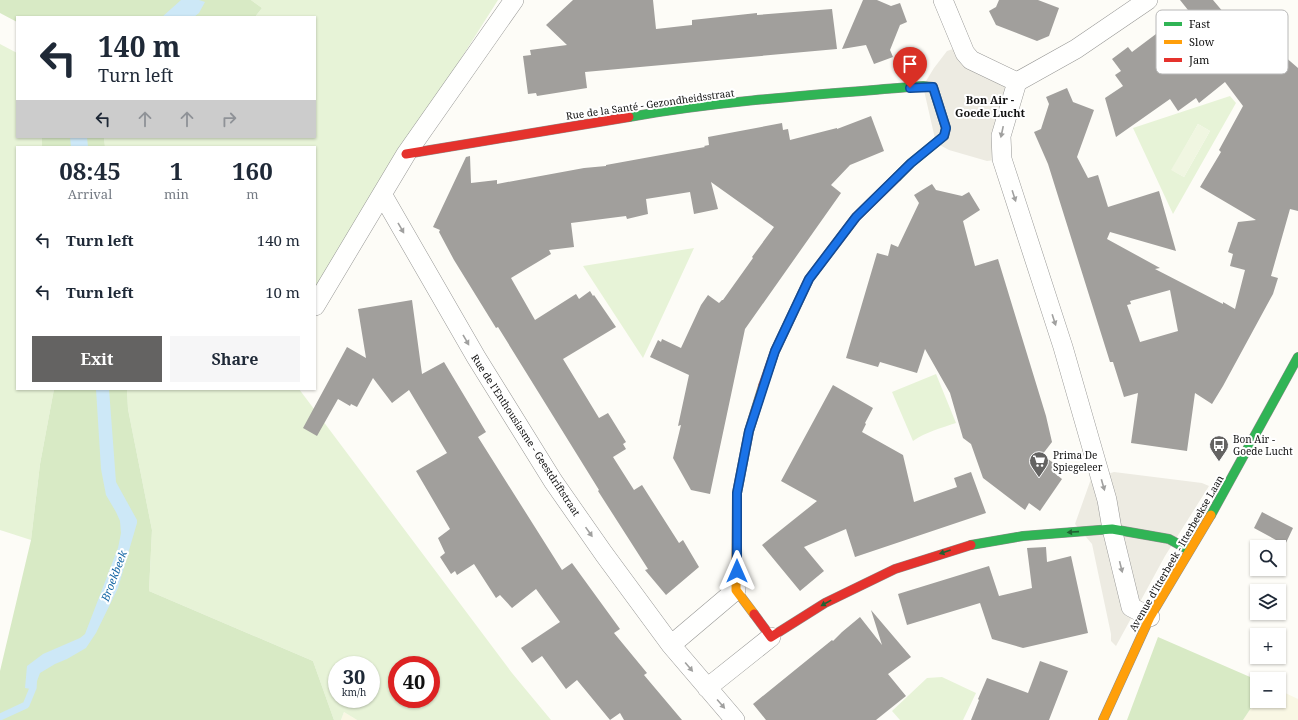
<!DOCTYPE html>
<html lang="en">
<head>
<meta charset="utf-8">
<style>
  body { margin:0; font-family:"Noto Serif",serif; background:#f6f6f7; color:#1f2937; height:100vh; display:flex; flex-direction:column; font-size:15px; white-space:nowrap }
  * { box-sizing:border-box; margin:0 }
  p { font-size:13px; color:#747a83 }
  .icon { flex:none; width:22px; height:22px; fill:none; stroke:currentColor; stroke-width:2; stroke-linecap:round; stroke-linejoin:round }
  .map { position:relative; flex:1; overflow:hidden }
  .drawer { position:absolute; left:16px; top:146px; width:300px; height:244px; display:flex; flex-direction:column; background:#fff; border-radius:0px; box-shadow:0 1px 3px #0004 }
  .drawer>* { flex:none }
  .banner { position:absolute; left:16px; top:16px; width:300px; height:122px; border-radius:0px; box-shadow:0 1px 3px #0004; background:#fff; color:#1f2937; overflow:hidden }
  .buttons { position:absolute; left:1250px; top:540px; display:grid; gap:8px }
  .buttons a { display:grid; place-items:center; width:36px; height:36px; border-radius:0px; background:#fff; box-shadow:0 1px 3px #0004; font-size:20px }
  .speed { position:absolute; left:328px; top:656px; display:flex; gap:8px; font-size:20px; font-weight:700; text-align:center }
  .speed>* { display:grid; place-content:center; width:52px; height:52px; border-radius:50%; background:#fff; box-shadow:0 1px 3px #0004; line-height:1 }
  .speed small { font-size:10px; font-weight:400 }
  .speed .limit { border:6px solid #d22; background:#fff; color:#111 }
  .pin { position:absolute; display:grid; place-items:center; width:34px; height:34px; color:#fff; margin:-41px -17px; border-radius:50% 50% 50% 0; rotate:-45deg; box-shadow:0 0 4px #0007 }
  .pin .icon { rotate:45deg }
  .me { position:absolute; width:44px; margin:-22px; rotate:0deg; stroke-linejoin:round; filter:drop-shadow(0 0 3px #0008) }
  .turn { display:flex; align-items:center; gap:14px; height:84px; padding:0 16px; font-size:18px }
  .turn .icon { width:52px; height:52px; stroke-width:2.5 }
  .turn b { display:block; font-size:28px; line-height:34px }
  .lanes { display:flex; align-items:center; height:38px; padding:0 16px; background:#0003; justify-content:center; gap:20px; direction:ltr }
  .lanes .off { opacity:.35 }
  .eta { display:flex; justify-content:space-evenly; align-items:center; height:68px; text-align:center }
  .eta b { font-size:24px; font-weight:700; line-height:28px }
  .button { display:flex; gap:8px; margin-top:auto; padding:8px 16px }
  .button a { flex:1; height:46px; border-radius:0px; background:#646362; color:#fff; font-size:16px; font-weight:700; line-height:46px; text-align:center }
  .button a+a { background:#f6f6f7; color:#1f2937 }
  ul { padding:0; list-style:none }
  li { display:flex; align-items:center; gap:12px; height:52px; padding:0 16px }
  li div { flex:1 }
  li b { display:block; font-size:15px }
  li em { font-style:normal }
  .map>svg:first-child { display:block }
  .farmland { fill:#f9f7e4 }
  .green { fill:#e7f3d7; fill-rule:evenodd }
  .forest { fill:#d8eac5 }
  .pitch { fill:#f0f6e1 }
  .plaza { fill:#edebe2 }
  .water { fill:#cde8f7 }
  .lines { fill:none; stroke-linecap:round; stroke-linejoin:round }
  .stream { stroke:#cde8f7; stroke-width:7 }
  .building { fill:#a19f9c; fill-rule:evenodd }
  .street-casing { stroke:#979795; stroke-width:20 }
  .fast-casing { stroke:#8e8d8b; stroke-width:10 }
  .slow-casing { stroke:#8e8d8b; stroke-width:10 }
  .jam-casing { stroke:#8e8d8b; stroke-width:10 }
  .street { stroke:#fffffe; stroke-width:19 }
  .fast { stroke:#30b455; stroke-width:9 }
  .slow { stroke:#ff9f0a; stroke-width:9 }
  .jam { stroke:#e5322d; stroke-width:9 }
  .oneway { fill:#a0a09f }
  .oneway2 { fill:#206233 }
  .route-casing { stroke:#114b97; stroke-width:10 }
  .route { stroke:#1a73e8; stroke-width:7 }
  .labels { text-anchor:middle; stroke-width:4; stroke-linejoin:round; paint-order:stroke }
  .street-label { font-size:10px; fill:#111; stroke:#fff }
  .poi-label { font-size:10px; fill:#111; stroke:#fff; text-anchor:start }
  .neighbourhood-label { font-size:11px; font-weight:bold; fill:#111; stroke:#fff }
  .water-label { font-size:11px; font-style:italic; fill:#1768a6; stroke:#fff }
  .key { fill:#fff; stroke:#b8b8b8; stroke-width:1 }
  .key-label { font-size:11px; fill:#111 }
</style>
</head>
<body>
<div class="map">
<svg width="1298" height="720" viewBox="0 0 1298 720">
  <rect width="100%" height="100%" fill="#fdfcf7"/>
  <!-- farmland -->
  <path class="farmland" d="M1279 690 1298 699V720H1243L1257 699V701H1279Z
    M344 712 357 720H341Z"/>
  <!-- green -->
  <path class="green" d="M251 0H498L315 289V147H105L104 137H315V17H255L262 8Z
    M0 44 17 53V137H42V147H17V389H54L40 464 31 540 0 530Z
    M1230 96 1236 103 1173 214 1133 128ZM1198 124 1210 131 1184 177 1172 170Z
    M694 248 643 358 583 266Z
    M936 374 956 423C941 428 926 432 913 441L892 392Z
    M127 389H299L512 673 551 720H357L344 712 341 720H334L313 661 149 591 152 530 128 409ZM337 665H371V699H337ZM397 665H431V699H397Z
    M942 677 976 693 963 720H900L892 711 927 678Z"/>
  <!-- forest -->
  <path class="forest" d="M0 0H251L262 8 255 17H17V22L0 13Z
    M42 137H104L105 147H42Z
    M54 389H127L128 409 152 530 149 591 313 661 334 720H0V671L31 540 40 464Z
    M1158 637 1257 680V699L1243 720H1127Z"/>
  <!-- pitch -->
  <path class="pitch" d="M1198 124 1210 131 1184 177 1171 170Z"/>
  <!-- plaza -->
  <path class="plaza" d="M962 46 1027 76 1002 159 987 161 949 150 936 143 923 86 934 68 947 51Z
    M1114 472 1202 483 1209 486 1165 556 1116 646 1111 641V634L1092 544 1075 524 1091 479Z"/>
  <!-- water -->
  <path class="water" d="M181 0H199L205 2 199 13 194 17H162Z
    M70 137H87L88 147H71Z
    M96 389H109L116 482 137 520V523L118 588 96 633 86 648 67 659 55 664 40 673 37 681 36 690 25 688 27 666 43 654 80 638 85 634 118 548 121 533 120 521 116 512 106 495 101 469Z"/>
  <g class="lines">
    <!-- stream -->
    <path class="stream" d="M0 717 26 705 33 688V682"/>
  </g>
  <!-- building -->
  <path class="building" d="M573 0H653L656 29 692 25V20L757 13V15L832 9 837 49 585 72 587 88 537 96 536 93 528 94 523 56 531 55 530 50 567 45 546 25Z
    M863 0H877L891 6 900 3 907 22 900 25 890 50 893 57 874 64 866 45 842 49Z
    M999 0H1038L1059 8 1049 36 1037 41 996 25 989 11 996 7Z
    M1180 0H1213L1224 13 1217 18 1240 46 1245 42 1247 43 1268 25 1284 41 1276 49 1298 68V211L1290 209 1271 276 1278 278 1273 294 1223 386 1212 404 1195 393 1187 451 1131 443 1138 393 1124 397 1113 362H1110L1048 164 1034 132 1041 129 1049 104 1046 97 1067 88 1073 102 1094 110 1077 157 1088 178 1098 175 1108 207 1159 191 1176 251 1110 232 1107 239 1160 268 1155 269 1223 304V302L1235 309 1245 270 1230 266 1233 254 1228 252 1238 222 1256 220 1200 187 1221 152 1219 150 1243 106 1225 82 1199 103 1196 98 1178 111 1170 99 1116 137 1105 98 1123 86 1115 75 1121 71 1112 59 1128 47 1132 52 1188 10ZM1170 290 1178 331 1140 342 1127 305 1131 304 1130 301Z
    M871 116 884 151 850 165 831 185 841 193 745 329 710 494 691 490 673 458 681 425 678 426 689 375 650 357 658 340 661 342 662 339 681 348 701 305 708 295 719 303 722 300H723L753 258 752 257 774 227 711 182 718 209 694 214 690 192 646 199 648 214 627 219 626 216 571 223 574 247 549 250 551 254 511 278 535 320 576 294 579 299 590 291 593 296 594 295 616 327 563 359 599 418 608 413 626 442 623 444 626 449 613 457 634 490 642 485 679 543 683 540 699 567 666 595 645 570 648 569 598 491 599 490 498 327 496 328 454 260 439 232 440 230 433 227 466 157 470 156 471 183 497 180V184L584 168 606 166V165L705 147 704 146 709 145 708 137 782 123 783 130 788 129 790 140 837 128V129Z
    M932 184 936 190 962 196 969 192 980 210 963 221 975 266 998 259 1046 416 1052 442 1042 455 1058 466 1053 472 1062 479 1040 511 1029 503 1025 510 983 478 971 444 963 438 950 393 925 349 917 373 880 362 878 367 846 358 877 253 888 256 891 244 898 247 919 203 914 195Z
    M412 300 422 374 444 362 486 432 478 437 562 570 572 563 620 629 614 633 647 673 644 675 682 720H624L620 713 610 720 577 680 566 689 542 656 532 663 521 648 560 622 536 589 512 608 500 595 496 598 474 564 457 575 455 571 451 574 440 557 445 553 438 538 450 529 416 471 447 453 409 390 392 403 373 378 357 407 351 404 350 406 338 399 317 436 303 428 347 347 366 358 358 309Z
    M833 385 873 408 865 423 866 424 862 432 903 455 914 502 957 487 954 478 971 472 986 513 855 557 846 529 804 547 824 571 800 591 762 545 817 501 781 481Z
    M1262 512 1293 528 1285 545 1254 528Z
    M1046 547 1047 562 1071 556 1088 633 1023 648 992 639 980 603 907 625 898 594 989 566 999 596 1032 588 1027 548Z
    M871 610 911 657 888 674 906 696 876 720H766L753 704 832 640 833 641 842 632 860 617 882 645Z
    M1040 661 1068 671 1049 720H971L979 700 978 699 987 678 1028 693Z"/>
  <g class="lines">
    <defs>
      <path id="street" d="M943 0 965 53 971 60 1017 82 1076 49 1148 0
        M1017 82 1001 136 1002 159 1063 347 1107 500 1112 529 1131 607 1150 617
        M382 194 476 357 553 481 604 554 671 645 735 720
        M315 306 406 154 514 0
        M671 645 736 590
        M707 688 771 637"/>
      <path id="fast" d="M629 117C726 100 825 94 923 86L933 87 946 128 944 136 911 163 897 177
        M1211 515 1298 357
        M971 545 1023 536 1112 529 1169 539 1189 550"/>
      <path id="slow" d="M754 614 736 590 737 493 749 431 763 386
        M1103 720 1150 617 1211 515"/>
      <path id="jam" d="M406 154 629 117
        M763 386 775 351 809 279 856 217 897 177
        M754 614 771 637 825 603 895 569 971 545"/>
    </defs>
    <!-- street casing -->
    <use href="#street" class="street-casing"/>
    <!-- fast casing -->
    <use href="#fast" class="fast-casing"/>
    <!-- slow casing -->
    <use href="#slow" class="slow-casing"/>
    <!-- jam casing -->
    <use href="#jam" class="jam-casing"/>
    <!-- street -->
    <use href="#street" class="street"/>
    <!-- fast -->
    <use href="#fast" class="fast"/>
    <!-- slow -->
    <use href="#slow" class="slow"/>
    <!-- jam -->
    <use href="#jam" class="jam"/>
  </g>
  <!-- one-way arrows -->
  <defs><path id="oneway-solid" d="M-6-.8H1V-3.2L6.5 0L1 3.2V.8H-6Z"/></defs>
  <g class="oneway">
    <use href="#oneway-solid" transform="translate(1002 132) rotate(102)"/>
    <use href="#oneway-solid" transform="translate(1014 196) rotate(72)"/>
    <use href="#oneway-solid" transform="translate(401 228) rotate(60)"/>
    <use href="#oneway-solid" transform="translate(1054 320) rotate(72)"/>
    <use href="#oneway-solid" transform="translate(466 340) rotate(60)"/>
    <use href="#oneway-solid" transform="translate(1103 485) rotate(74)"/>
    <use href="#oneway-solid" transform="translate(589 532) rotate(55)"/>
    <use href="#oneway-solid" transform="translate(1121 567) rotate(76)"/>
    <use href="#oneway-solid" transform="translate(689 667) rotate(50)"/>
    <use href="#oneway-solid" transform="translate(721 704) rotate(49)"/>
  </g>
  <g class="oneway2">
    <use href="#oneway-solid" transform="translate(1073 532) rotate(176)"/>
    <use href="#oneway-solid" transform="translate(945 552) rotate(161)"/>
    <use href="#oneway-solid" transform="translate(826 603) rotate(151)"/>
  </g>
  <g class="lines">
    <defs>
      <path id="route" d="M737 571V493L749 431 775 351 809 279 856 217 911 163 944 136 946 128 933 87 910 88"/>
    </defs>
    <!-- route casing -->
    <use href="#route" class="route-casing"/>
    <!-- route -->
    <use href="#route" class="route"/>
  </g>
  <!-- icons -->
  <defs>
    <symbol id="bus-pin" viewBox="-11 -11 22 30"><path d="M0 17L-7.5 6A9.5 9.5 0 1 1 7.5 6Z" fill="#646362" stroke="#fff"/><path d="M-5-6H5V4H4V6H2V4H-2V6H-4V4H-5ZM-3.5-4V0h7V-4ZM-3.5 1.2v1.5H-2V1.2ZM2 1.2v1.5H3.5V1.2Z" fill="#fff"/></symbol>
    <symbol id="supermarket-pin" viewBox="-11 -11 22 30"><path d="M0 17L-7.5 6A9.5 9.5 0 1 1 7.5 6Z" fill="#646362" stroke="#fff"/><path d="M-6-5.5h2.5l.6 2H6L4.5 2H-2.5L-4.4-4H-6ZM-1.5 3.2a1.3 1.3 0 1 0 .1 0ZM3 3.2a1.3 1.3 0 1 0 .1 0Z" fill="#fff"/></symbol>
  </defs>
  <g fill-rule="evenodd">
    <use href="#bus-pin" x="1208" y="434" width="22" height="30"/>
    <use href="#supermarket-pin" x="1028" y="450" width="22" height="30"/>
  </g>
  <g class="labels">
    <!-- street labels -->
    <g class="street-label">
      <text transform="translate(650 104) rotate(-8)" y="4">Rue de la Santé - Gezondheidsstraat</text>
      <text transform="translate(526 435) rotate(57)" y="4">Rue de l'Enthousiasme - Geestdriftstraat</text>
      <text transform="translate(1176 553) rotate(-60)" y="4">Avenue d'Itterbeek - Itterbeekse Laan</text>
    </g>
    <!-- poi labels -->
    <g class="poi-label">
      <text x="1233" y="443">Bon Air -<tspan x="1233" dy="12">Goede Lucht</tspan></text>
      <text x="1053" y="459">Prima De<tspan x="1053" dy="12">Spiegeleer</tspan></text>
    </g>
    <!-- neighbourhood labels -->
    <g class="neighbourhood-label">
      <text x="990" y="104">Bon Air -<tspan x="990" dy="13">Goede Lucht</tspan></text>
    </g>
    <!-- water labels -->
    <g class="water-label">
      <text transform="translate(114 576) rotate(-69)" y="4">Broekbeek</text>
    </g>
  </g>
  <!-- legend -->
  <rect x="1156" y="10" width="132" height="64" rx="6" class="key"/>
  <rect x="1164" y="22" width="18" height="4" fill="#30b455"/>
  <rect x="1164" y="40" width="18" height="4" fill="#ff9f0a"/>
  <rect x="1164" y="58" width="18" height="4" fill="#e5322d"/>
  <g class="key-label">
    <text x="1189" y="28">Fast</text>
    <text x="1189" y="46">Slow</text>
    <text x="1189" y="64">Jam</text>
  </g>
</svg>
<div class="buttons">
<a><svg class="icon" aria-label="search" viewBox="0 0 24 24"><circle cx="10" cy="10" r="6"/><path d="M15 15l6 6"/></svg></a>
<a><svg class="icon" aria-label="layers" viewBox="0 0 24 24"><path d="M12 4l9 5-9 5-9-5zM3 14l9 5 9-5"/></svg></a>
<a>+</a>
<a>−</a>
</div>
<div class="speed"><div>30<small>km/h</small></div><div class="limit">40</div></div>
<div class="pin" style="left:910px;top:88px;background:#d93025"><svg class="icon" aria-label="arrive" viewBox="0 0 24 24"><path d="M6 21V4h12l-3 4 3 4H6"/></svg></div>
<svg class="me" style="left:737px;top:571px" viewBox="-20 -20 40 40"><path d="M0-17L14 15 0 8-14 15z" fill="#1a73e8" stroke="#fff" stroke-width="4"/></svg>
<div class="banner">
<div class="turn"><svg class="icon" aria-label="left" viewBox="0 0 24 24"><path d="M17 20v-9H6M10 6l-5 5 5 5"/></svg><div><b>140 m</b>Turn left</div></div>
<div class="lanes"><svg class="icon" aria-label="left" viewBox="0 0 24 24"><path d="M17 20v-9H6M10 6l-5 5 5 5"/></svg><svg class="icon off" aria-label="ahead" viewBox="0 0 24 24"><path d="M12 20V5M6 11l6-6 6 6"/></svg><svg class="icon off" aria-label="ahead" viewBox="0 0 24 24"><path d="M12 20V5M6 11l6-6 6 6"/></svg><svg class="icon off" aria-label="right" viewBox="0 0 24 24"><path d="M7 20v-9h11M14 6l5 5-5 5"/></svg></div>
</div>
<section class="drawer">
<div class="eta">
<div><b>08:45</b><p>Arrival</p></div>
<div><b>1</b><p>min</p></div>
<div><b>160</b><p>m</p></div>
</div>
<ul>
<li><svg class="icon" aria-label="left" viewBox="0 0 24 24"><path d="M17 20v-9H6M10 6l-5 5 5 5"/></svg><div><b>Turn left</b></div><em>140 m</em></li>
<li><svg class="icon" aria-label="left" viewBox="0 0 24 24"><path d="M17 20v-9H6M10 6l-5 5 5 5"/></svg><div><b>Turn left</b></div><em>10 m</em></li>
</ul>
<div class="button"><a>Exit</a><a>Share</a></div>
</section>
</div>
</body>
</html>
